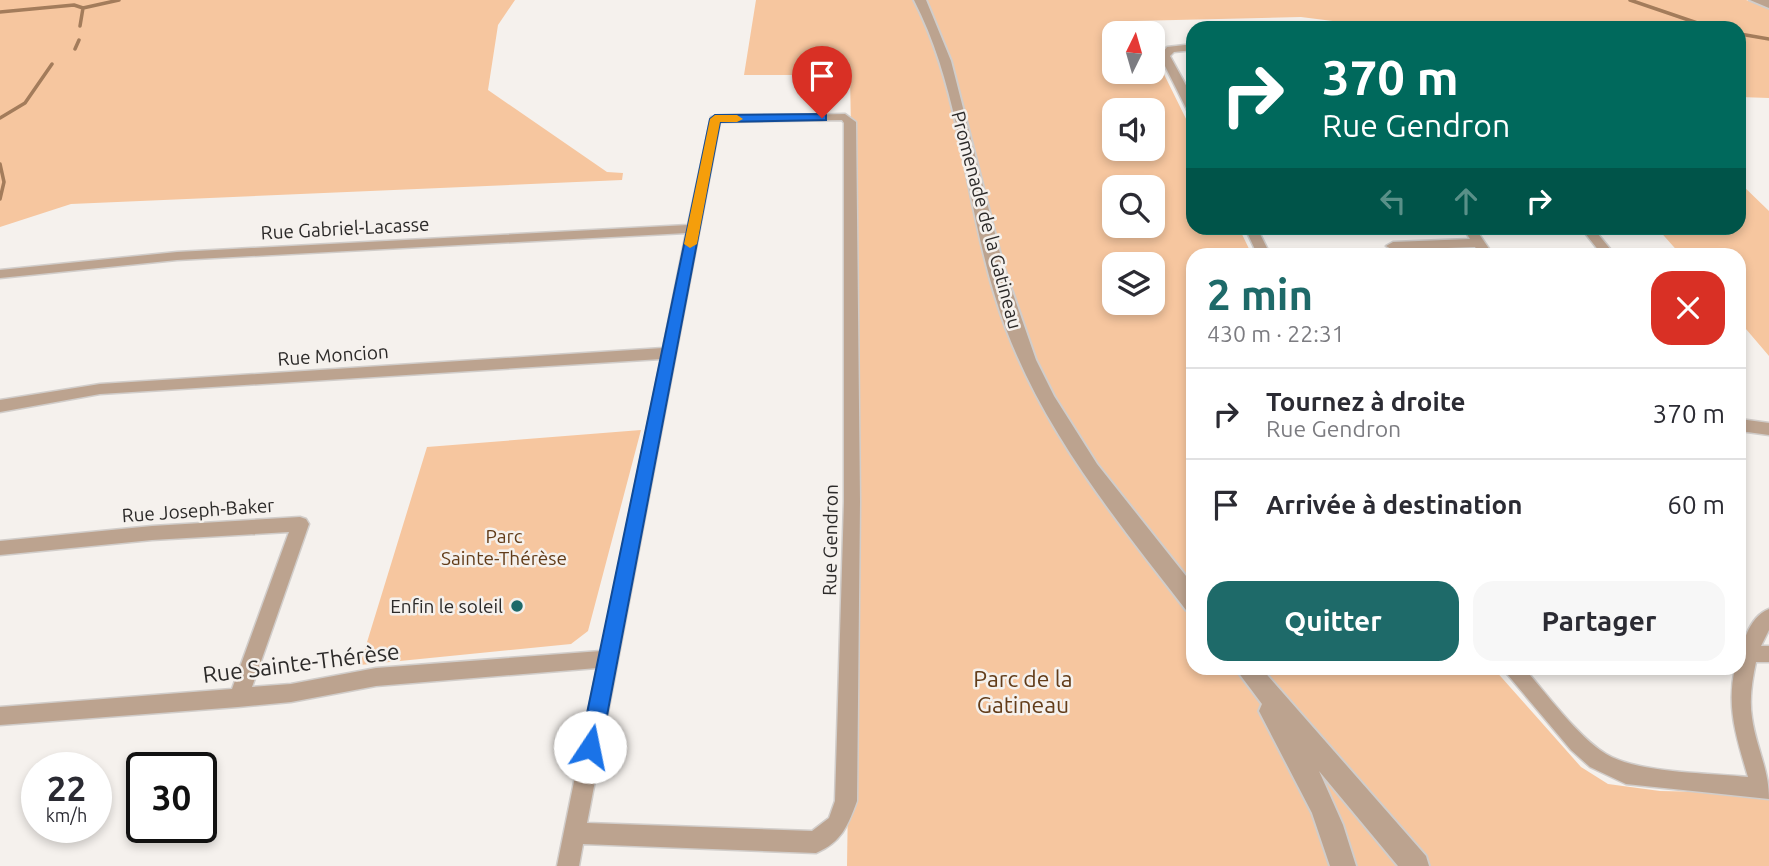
<!DOCTYPE html>
<html lang="fr">
<head>
<meta charset="utf-8">
<style>
  body { margin:0; font-family:Ubuntu,sans-serif; background:#f7f7f7; color:#2b2b33; height:100vh; display:flex; flex-direction:column; font-size:26px; white-space:nowrap }
  * { box-sizing:border-box; margin:0 }
  p { font-size:23px; color:#7c7c81 }
  .icon { flex:none; width:38px; height:38px; fill:none; stroke:currentColor; stroke-width:2; stroke-linecap:round; stroke-linejoin:round }
  .map { position:relative; flex:1; overflow:hidden }
  .side { position:absolute; left:1186px; top:248px; width:560px; height:427px; display:flex; flex-direction:column; background:#fff; border-radius:21px; box-shadow:0 4px 10px #0003 }
  .side>* { flex:none }
  .top-card { position:absolute; left:1186px; top:21px; width:560px; height:214px; border-radius:21px; box-shadow:0 4px 10px #0003; background:#00695c; color:#fff; overflow:hidden }
  .needle { width:46px; rotate:5deg }
  .tools { position:absolute; left:1102px; top:21px; display:grid; gap:14px }
  .tools a { display:grid; place-items:center; width:63px; height:63px; border-radius:14px; background:#fff; box-shadow:0 4px 10px #0003; font-size:35px }
  .speed { position:absolute; left:21px; top:752px; display:flex; gap:14px; font-size:35px; font-weight:700; text-align:center }
  .speed>* { display:grid; place-content:center; width:91px; height:91px; border-radius:50%; background:#fff; box-shadow:0 4px 10px #0003; line-height:1 }
  .speed small { font-size:18px; font-weight:400 }
  .speed .limit { border:4px solid #111; border-radius:10px; background:#fff; color:#111 }
  .pin { position:absolute; display:grid; place-items:center; width:60px; height:60px; color:#fff; margin:-72px -30px; border-radius:50% 50% 50% 0; rotate:-45deg; box-shadow:0 0 7px #0007 }
  .pin .icon { rotate:45deg }
  .me { position:absolute; width:77px; margin:-38px; rotate:11deg; stroke-linejoin:round; filter:drop-shadow(0 0 5px #0008) }
  .turn { display:flex; align-items:center; gap:24px; height:147px; padding:0 21px; font-size:32px }
  .turn .icon { width:91px; height:91px; stroke-width:2.5 }
  .turn b { display:block; font-size:49px; line-height:60px }
  .lanes { display:flex; align-items:center; height:66px; padding:0 21px; background:#0003; justify-content:center; gap:35px; direction:ltr }
  .lanes .off { opacity:.35 }
  .round { display:grid; place-items:center; flex:none; width:74px; height:74px; border-radius:21px; background:#f7f7f7 }
  .overview { display:flex; align-items:center; justify-content:space-between; height:119px; padding:0 21px }
  h1 { font-size:42px; font-weight:700; line-height:52px; color:#1e6a69 }
  .cta { display:flex; gap:14px; margin-top:auto; padding:14px 21px }
  .cta a { flex:1; height:80px; border-radius:21px; background:#1e6a69; color:#fff; font-size:28px; font-weight:700; line-height:80px; text-align:center }
  .cta a+a { background:#f7f7f7; color:#2b2b33 }
  ul { padding:0; list-style:none }
  li { display:flex; align-items:center; gap:21px; height:91px; padding:0 21px; border-top:2px solid #e1e1e2 }
  li div { flex:1 }
  li b { display:block; font-size:26px }
  li em { font-style:normal }
  .map>svg:first-child { display:block }
  .green { fill:#f6c69f; fill-rule:evenodd }
  .lines { fill:none; stroke-linecap:round; stroke-linejoin:round }
  .stream { stroke:#a37c5b; stroke-width:3.5 }
  .minor-casing { stroke:#d1cdca; stroke-width:3 }
  .tertiary-casing { stroke:#d1cdca; stroke-width:4 }
  .minor { fill:#bca38f; fill-rule:evenodd }
  .tertiary { fill:#bca38f; fill-rule:evenodd }
  .route { fill:#1a73e8; stroke:#114b97; stroke-width:2 }
  .slow { fill:#f59e0b }
  .poi-dot { fill:#1e6a69; stroke:#f5f1ed; stroke-width:2.5 }
  .labels { text-anchor:middle; stroke-width:5; stroke-linejoin:round; paint-order:stroke }
  .street-label { font-size:19px; fill:#2c2a29; stroke:#f5f1ed }
  .park-label { font-size:19px; fill:#623c19; stroke:#f5f1ed }
  .poi-label { font-size:19px; fill:#2c2a29; stroke:#f5f1ed; text-anchor:end }
  .near-street-label { font-size:23px; fill:#2c2a29; stroke:#f5f1ed }
  .near-park-label { font-size:23px; fill:#623c19; stroke:#f5f1ed }
</style>
</head>
<body>
<div class="map">
<svg width="1769" height="866" viewBox="0 0 1769 866">
  <rect width="100%" height="100%" fill="#f5f1ed"/>
  <!-- green -->
  <path class="green" d="M0 0H515L498 25 488 90 607 172 623 173 622 180 71 204 0 227Z
    M756 0H1746L1769 7V98L1740 97V28H1388L1301 17 1133 21 1141 33H1115V72H1153V52L1193 133 1194 228H1239L1252 255 1194 256V668L1494 669 1581 767 1608 784 1660 791 1753 793 1769 798V866H847L855 337 850 75H744ZM1115 110H1153V149H1115ZM1115 187H1153V226H1115ZM1115 264H1153V303H1115Z
    M1740 183 1769 211V356L1740 322V256L1681 255 1657 228H1740Z
    M641 430 588 631 571 644 360 665 427 447Z"/>
  <g class="lines">
    <!-- stream -->
    <path class="stream" d="M1630 0 1712 28
      M83 8 119 0
      M0 12 74 5 83 8 80 26
      M1740 34 1769 39
      M75 49 79 40
      M0 118 25 103 52 64
      M0 164 4 182 0 199"/>
    <defs>
      <path id="minor" d="M1194 44V50L1174 52 1170 56 1194 100V115L1188 112 1160 56 1167 47Z
        M845 114 856 122 860 502 857 801C848 825 842 842 816 853L583 844 579 866H557L597 668 376 686 291 702 238 707 0 725V707L232 689 289 532 152 540 0 555V541L152 526 300 517 306 519 309 524 252 687 291 684 376 668 601 651 661 359 100 394 0 412V400L100 384 663 348 686 233 177 260 0 278V270L177 252 688 225 711 117ZM842 120 844 123V502L835 801 829 818 812 831 587 823 720 122Z
        M1245 228H1257L1271 256H1258Z
        M1463 228H1475L1494 256H1481L1475 247 1393 250 1386 246 1393 242 1470 239Z
        M1581 228H1593L1616 256H1603Z
        M1740 419 1769 423V435L1740 431Z
        M1769 609V630L1761 646H1769V662H1756C1752 681 1749 699 1752 718 1756 747 1769 769 1769 799L1626 784 1590 767 1571 750 1502 668H1524C1546 693 1578 737 1606 754 1637 773 1709 773 1748 777 1737 739 1726 708 1735 668H1740C1740 648 1748 617 1769 609Z"/>
      <path id="tertiary" d="M914 0H926L951 61 1003 265 1036 360 1054 396 1097 464 1194 586V612L1186 610C1110 512 1031 416 995 296 965 199 961 91 914 0Z
        M1750 0H1769V8Z
        M1235 668H1261L1426 856 1429 866H1398L1319 771 1343 825 1356 866H1330L1312 813 1259 711 1262 704Z"/>
    </defs>
    <!-- minor casing -->
    <use href="#minor" class="minor-casing"/>
    <!-- tertiary casing -->
    <use href="#tertiary" class="tertiary-casing"/>
    <!-- minor -->
    <use href="#minor" class="minor"/>
    <!-- tertiary -->
    <use href="#tertiary" class="tertiary"/>
  </g>
  <!-- route -->
  <path class="route" d="M822 114 826 115V120L720 122 601 747 598 754 590 757 583 754 580 747 710 119 715 115Z"/>
  <!-- slow -->
  <path class="slow" d="M715 115H737L743 119 737 122H720L697 244 690 248 684 244 710 119Z"/>
  <!-- markers -->
  <circle class="poi-dot" cx="517" cy="606" r="7"/>
  <g class="labels">
    <!-- street labels -->
    <g class="street-label">
      <text transform="translate(987 220) rotate(75)" y="7">Promenade de la Gatineau</text>
      <text transform="translate(345 228) rotate(-3)" y="7">Rue Gabriel-Lacasse</text>
      <text transform="translate(333 355) rotate(-4)" y="7">Rue Moncion</text>
      <text transform="translate(198 510) rotate(-4)" y="7">Rue Joseph-Baker</text>
      <text transform="translate(830 540) rotate(-89)" y="7">Rue Gendron</text>
    </g>
    <!-- park labels -->
    <g class="park-label">
      <text x="504" y="543">Parc<tspan x="504" dy="22">Sainte-Thérèse</tspan></text>
    </g>
    <!-- poi labels -->
    <g class="poi-label">
      <text x="503" y="613">Enfin le soleil</text>
    </g>
    <!-- near-street labels -->
    <g class="near-street-label">
      <text transform="translate(301 663) rotate(-7)" y="8">Rue Sainte-Thérèse</text>
    </g>
    <!-- near-park labels -->
    <g class="near-park-label">
      <text x="1023" y="687">Parc de la<tspan x="1023" dy="26">Gatineau</tspan></text>
    </g>
  </g>
</svg>
<div class="tools">
<a><svg class="needle" viewBox="-14 -14 28 28"><path d="M0-13l5 13h-10z" fill="#e53935"/><path d="M0 13l5-13h-10z" fill="#7c7c81"/></svg></a>
<a><svg class="icon" aria-label="sound" viewBox="0 0 24 24"><path d="M4 9h4l5-4v14l-5-4H4zM17 9q2 3 0 6"/></svg></a>
<a><svg class="icon" aria-label="search" viewBox="0 0 24 24"><circle cx="10" cy="10" r="6"/><path d="M15 15l6 6"/></svg></a>
<a><svg class="icon" aria-label="layers" viewBox="0 0 24 24"><path d="M12 4l9 5-9 5-9-5zM3 14l9 5 9-5"/></svg></a>
</div>
<div class="speed"><div>22<small>km/h</small></div><div class="limit">30</div></div>
<div class="pin" style="left:822px;top:118px;background:#d93025"><svg class="icon" aria-label="arrive" viewBox="0 0 24 24"><path d="M6 21V4h12l-3 4 3 4H6"/></svg></div>
<svg class="me" style="left:590px;top:747px" viewBox="-20 -20 40 40"><circle r="19" fill="#fff"/><path d="M0-13L10 11 0 6-10 11z" fill="#1a73e8"/></svg>
<div class="top-card">
<div class="turn"><svg class="icon" aria-label="right" viewBox="0 0 24 24"><path d="M7 20v-9h11M14 6l5 5-5 5"/></svg><div><b>370 m</b>Rue Gendron</div></div>
<div class="lanes"><svg class="icon off" aria-label="left" viewBox="0 0 24 24"><path d="M17 20v-9H6M10 6l-5 5 5 5"/></svg><svg class="icon off" aria-label="ahead" viewBox="0 0 24 24"><path d="M12 20V5M6 11l6-6 6 6"/></svg><svg class="icon" aria-label="right" viewBox="0 0 24 24"><path d="M7 20v-9h11M14 6l5 5-5 5"/></svg></div>
</div>
<section class="side">
<div class="overview"><div><h1>2 min</h1><p>430 m · 22:31</p></div><a class="round" style="background:#d93025;color:#fff"><svg class="icon" aria-label="close" viewBox="0 0 24 24"><path d="M6 6l12 12M18 6L6 18"/></svg></a></div>
<ul>
<li><svg class="icon" aria-label="right" viewBox="0 0 24 24"><path d="M7 20v-9h11M14 6l5 5-5 5"/></svg><div><b>Tournez à droite</b><p>Rue Gendron</p></div><em>370 m</em></li>
<li><svg class="icon" aria-label="arrive" viewBox="0 0 24 24"><path d="M6 21V4h12l-3 4 3 4H6"/></svg><div><b>Arrivée à destination</b></div><em>60 m</em></li>
</ul>
<div class="cta"><a>Quitter</a><a>Partager</a></div>
</section>
</div>
</body>
</html>
